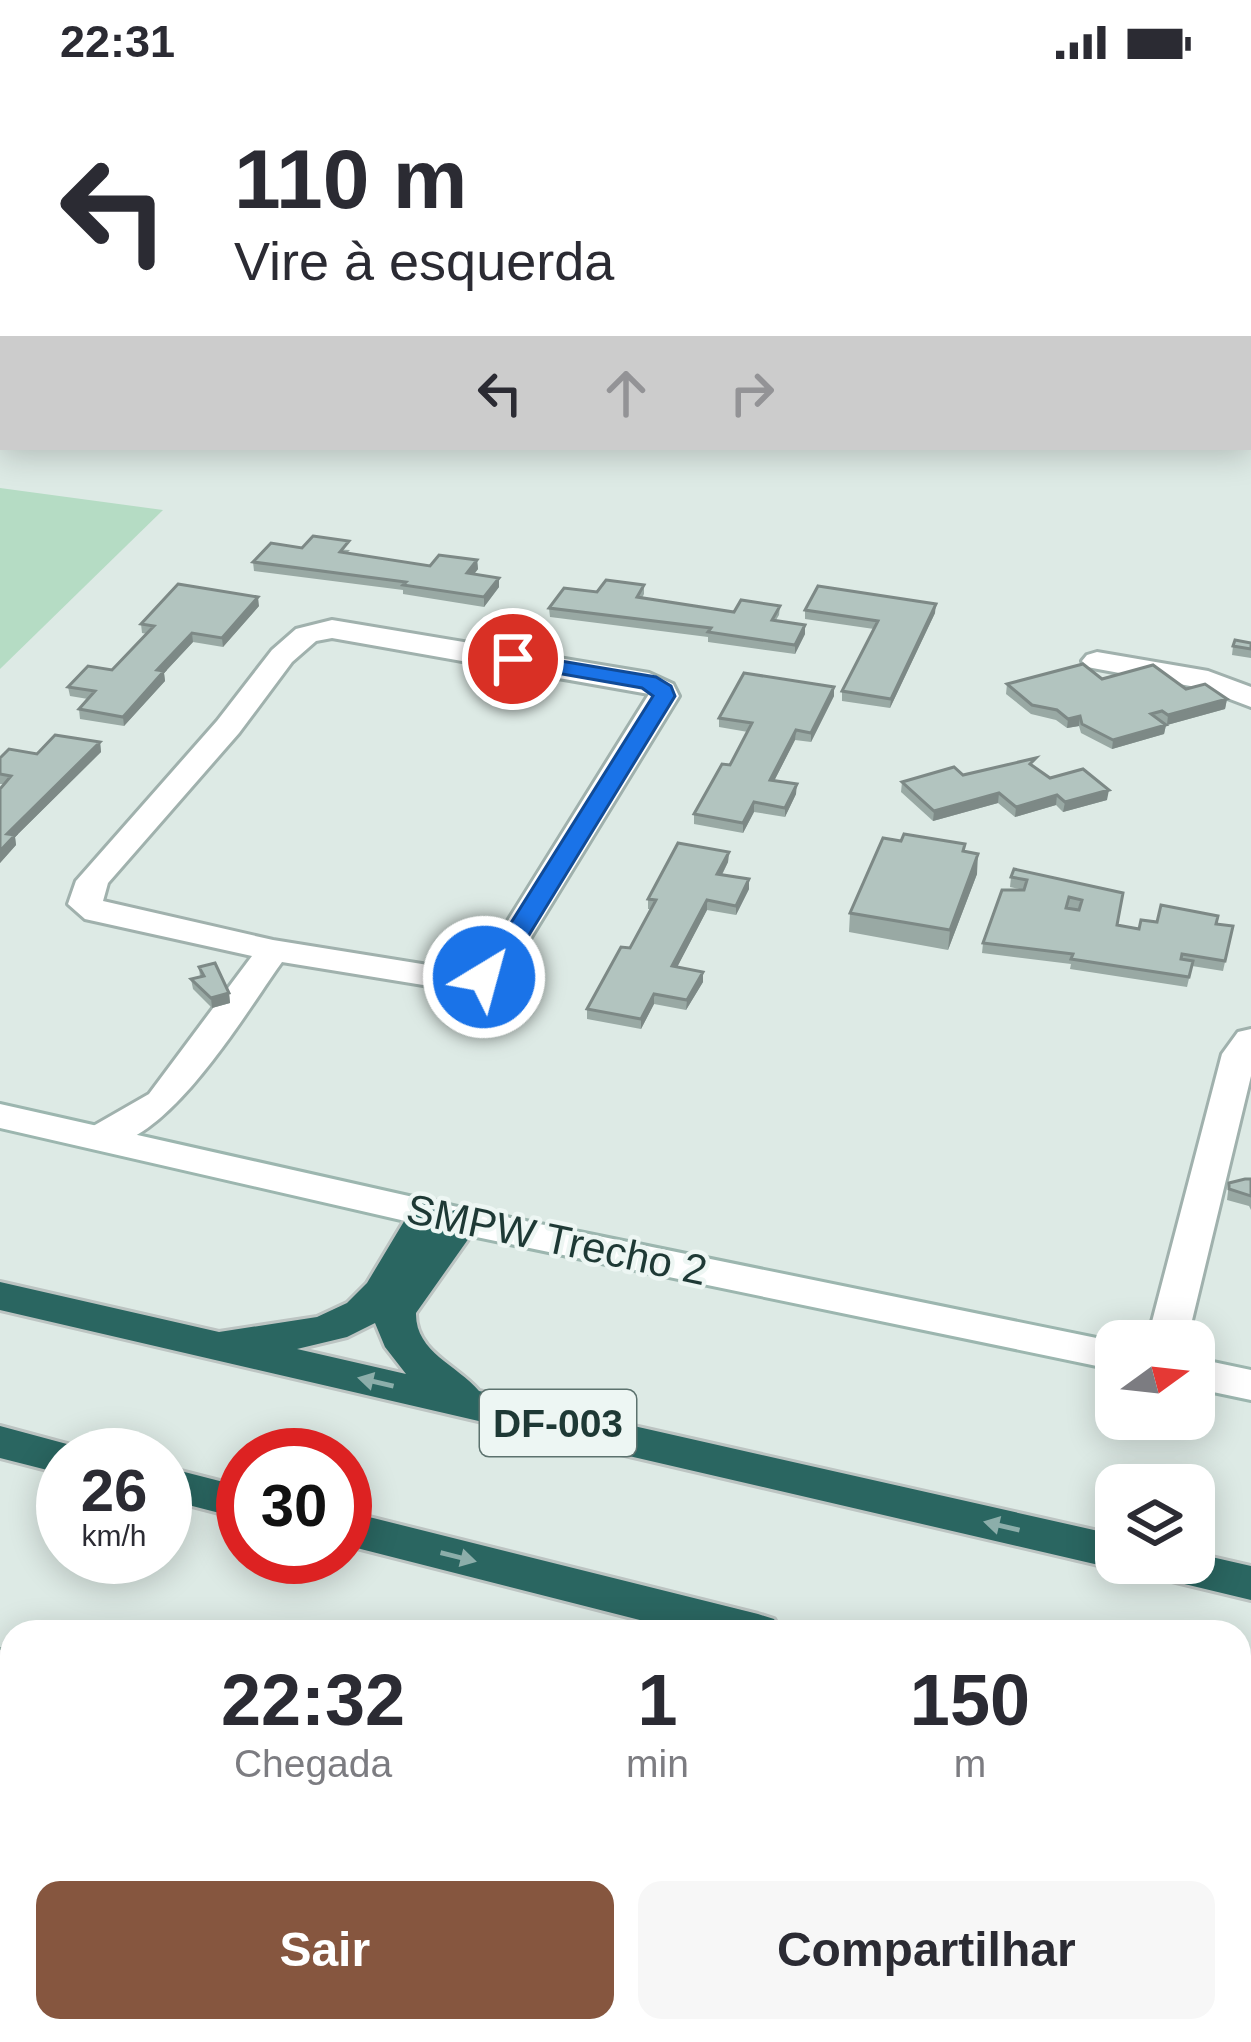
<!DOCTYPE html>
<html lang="pt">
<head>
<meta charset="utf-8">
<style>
  body { margin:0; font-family:Arial,sans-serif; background:#f7f7f7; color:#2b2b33; height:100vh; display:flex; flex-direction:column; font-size:45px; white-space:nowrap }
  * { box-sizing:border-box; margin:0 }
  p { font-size:39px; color:#7c7c81 }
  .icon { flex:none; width:66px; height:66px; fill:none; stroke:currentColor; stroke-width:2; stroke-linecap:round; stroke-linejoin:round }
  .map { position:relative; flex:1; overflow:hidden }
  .details { position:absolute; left:0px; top:1536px; width:1251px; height:423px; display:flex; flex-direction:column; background:#fff; border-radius:36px 36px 0 0; box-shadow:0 6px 30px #0003 }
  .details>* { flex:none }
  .guide { position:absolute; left:0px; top:0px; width:1251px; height:366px; box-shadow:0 6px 30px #0003; background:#fff; color:#2b2b33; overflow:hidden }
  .needle { width:78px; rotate:75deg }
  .fabs { position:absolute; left:1095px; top:1236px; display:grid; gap:24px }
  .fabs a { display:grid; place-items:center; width:120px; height:120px; border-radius:24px; background:#fff; box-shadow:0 6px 30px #0003; font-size:60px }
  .speed { position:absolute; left:36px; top:1344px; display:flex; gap:24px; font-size:60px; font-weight:700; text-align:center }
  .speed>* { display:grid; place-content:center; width:156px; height:156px; border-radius:50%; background:#fff; box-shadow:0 6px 30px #0003; line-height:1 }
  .speed small { font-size:30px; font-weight:400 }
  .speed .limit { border:18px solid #d22; background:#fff; color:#111 }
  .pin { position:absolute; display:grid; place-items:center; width:102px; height:102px; color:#fff; margin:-51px; border:6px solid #fff; border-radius:50%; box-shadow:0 3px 12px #0007 }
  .me { position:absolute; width:132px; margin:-66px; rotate:37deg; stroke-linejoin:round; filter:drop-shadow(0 0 9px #0008) }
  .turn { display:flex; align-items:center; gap:42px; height:252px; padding:0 36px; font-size:54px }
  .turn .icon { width:156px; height:156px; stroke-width:2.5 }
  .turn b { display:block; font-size:84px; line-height:102px }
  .lanes { display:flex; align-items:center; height:114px; padding:0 36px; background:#0003; justify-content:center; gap:60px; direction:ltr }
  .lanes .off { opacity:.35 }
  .eta { display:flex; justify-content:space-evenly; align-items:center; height:204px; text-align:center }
  .eta b { font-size:72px; font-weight:700; line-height:84px }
  .button { display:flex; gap:24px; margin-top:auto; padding:24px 36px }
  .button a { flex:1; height:138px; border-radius:24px; background:#86563f; color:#fff; font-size:48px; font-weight:700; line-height:138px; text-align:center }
  .button a+a { background:#f7f7f7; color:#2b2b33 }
  .status { display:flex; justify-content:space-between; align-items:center; height:84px; padding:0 60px; background:#fff; direction:ltr }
  .status svg { height:33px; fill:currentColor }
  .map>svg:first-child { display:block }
  .green { fill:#b5dcc4 }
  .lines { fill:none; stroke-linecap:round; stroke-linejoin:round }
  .street-casing { stroke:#a0b1ad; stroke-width:6 }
  .secondary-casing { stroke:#9cb6af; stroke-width:6 }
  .highway-casing { stroke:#bcc4c2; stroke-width:6 }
  .street { fill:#fff; fill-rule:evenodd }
  .secondary { fill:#fff; fill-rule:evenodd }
  .highway { fill:#2a6661; fill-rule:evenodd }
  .wall { fill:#99a9a4 }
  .shaded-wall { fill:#7d8986 }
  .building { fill:#b2c4bf; stroke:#7d8986; stroke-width:3; fill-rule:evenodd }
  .oneway { fill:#8caeaa }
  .route { fill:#1a73e8; stroke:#114b97; stroke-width:3 }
  .labels { text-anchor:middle; stroke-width:9; stroke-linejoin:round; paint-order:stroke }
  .shield { fill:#edf6f3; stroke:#5c726e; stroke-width:3 }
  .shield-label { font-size:39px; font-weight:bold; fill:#1e3935 }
  .street-label { font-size:42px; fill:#1e3935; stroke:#edf6f3 }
</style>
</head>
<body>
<div class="status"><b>22:31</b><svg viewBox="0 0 49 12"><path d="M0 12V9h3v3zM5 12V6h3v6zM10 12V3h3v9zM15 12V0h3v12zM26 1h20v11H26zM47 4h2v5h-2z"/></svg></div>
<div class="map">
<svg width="1251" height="1958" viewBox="0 0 1251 1958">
  <rect width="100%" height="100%" fill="#ddeae5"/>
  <!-- green -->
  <path class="green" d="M0 404 163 426 0 585Z"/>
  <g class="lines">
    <defs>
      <path id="street" d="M289 0H321L324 3H288Z
        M332 536 649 589 673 600 679 612 506 894 460 907 282 878C246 927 158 1080 88 1061L82 1053 88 1045 149 1010 252 872 85 835 68 820 76 797 217 637 272 566 296 545ZM332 554 649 610 481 880 459 886 273 856 103 817 108 799 239 649 292 578 316 557Z
        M1097 568 1208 587 1251 603V623L1201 604 1087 583 1082 577 1087 571Z
        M1251 945V992L1187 1257H1147L1222 970 1238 948Z
        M12 1587V1685L0 1689V1591Z
        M770 1947H822L820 1958H766Z"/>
      <path id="secondary" d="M3 219V234L0 235V220Z
        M0 1020 462 1124 1116 1258V1286L462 1150 0 1044Z
        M1194 1274 1251 1286V1316L1194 1304Z
        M0 1566 12 1569V1607L0 1604Z
        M1239 1899 1251 1901V1949L1239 1945Z"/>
      <path id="highway" d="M429 1115 443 1119 448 1128 462 1124 476 1128 481 1137 416 1229C415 1268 457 1281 479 1307L1116 1451V1479H1132L1116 1485 0 1226V1198L219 1248 317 1233 347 1219 367 1199 415 1119ZM375 1239 385 1263 406 1290 297 1265 347 1253Z
        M0 1342 78 1363 83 1371H63V1390L0 1374Z
        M165 1383 243 1403V1435L165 1415Z
        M345 1427 758 1530 774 1535 781 1548H687L345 1461Z
        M1194 1469 1251 1482V1516L1147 1491 1141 1479H1194Z
        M1239 1649 1251 1652V1692L1239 1689Z"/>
    </defs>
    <!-- street casing -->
    <use href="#street" class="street-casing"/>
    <!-- secondary casing -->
    <use href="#secondary" class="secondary-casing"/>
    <!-- highway casing -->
    <use href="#highway" class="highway-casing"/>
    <!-- street -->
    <use href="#street" class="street"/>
    <!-- secondary -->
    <use href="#secondary" class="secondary"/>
    <!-- highway -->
    <use href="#highway" class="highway"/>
  </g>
  <!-- wall -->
  <path class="wall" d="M302 464 350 466 347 469 430 482 477 476 478 485 474 490 499 503 484 523 403 510V506L254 487 253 478Z
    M644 501V510L642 514 734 528 780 522 779 531 776 536 805 541V550L795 570 708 558V553L550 533 549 524Z
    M259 522 223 563 193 558 164 589 165 597 124 642 80 635 79 625 88 615 70 612 68 603 112 586 147 550 142 549 141 540Z
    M805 526 935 529 890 624 842 617V607L874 545 805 535Z
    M1251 559V574L1232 571 1233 562Z
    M1102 595 1186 605 1227 615 1225 625 1167 641 1161 636 1166 641 1164 650 1112 665 1081 649 1079 642 1067 644 1056 636 1031 630 1006 610 1007 600Z
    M834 603V612L811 658 795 656 774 697 796 710 785 733 754 728 743 749 694 740V730L730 681 748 648 719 643V634Z
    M100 658 101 668 15 753 16 761 0 779V705L4 700H0V674L37 670Z
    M1035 684 1050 694 1107 716 1063 728 1056 721 1015 733 998 719 933 737 901 708 902 698Z
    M729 768 728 778 722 791 749 795V805L736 831 707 826 677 883 703 898 686 926 654 920 641 945 587 935V925L630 864 652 825H648V815Z
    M965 768 977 790 948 866 849 848 850 829Z
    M1011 793 1123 809 1117 841 1139 845 1157 838 1217 840 1233 842 1223 887 1192 882 1187 903 1070 885 1071 880 982 869 983 859 1024 806 1010 803Z
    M199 883 229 909 230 919 212 924 193 905 191 895 200 893Z
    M1251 1095V1126L1249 1122 1227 1116 1229 1099Z
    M0 1861 12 1864V1899L0 1896Z"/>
  <!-- shaded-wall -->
  <path class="shaded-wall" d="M477 476 478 485 468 498 467 489Z
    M499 494V503L484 523V513Z
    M258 513 259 522 223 563 222 554Z
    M936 520 935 529 890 624 891 615Z
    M805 541V550L795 570V561Z
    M192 549 193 558 164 589 165 597 124 642 123 633 157 586Z
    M834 603V612L811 658V649Z
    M1227 615 1225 625 1167 641 1168 631Z
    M1080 632 1079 642 1067 644 1068 635Z
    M1166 641 1164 650 1112 665 1113 656Z
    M796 646 795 656 770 705V696Z
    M100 658 101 668 15 753 16 761 0 779V767L7 750Z
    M797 700 796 710 785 733V724Z
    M1109 706 1107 716 1063 728 1065 718Z
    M999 709 998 719 933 737 934 727Z
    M1057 711 1056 721 1015 733 1016 723Z
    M754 718V728L743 749V739Z
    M729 768 728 778 717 800V790Z
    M978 770 977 790 948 866 950 846Z
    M749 795V805L736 831V822Z
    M707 816V826L672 893V882Z
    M703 888V898L686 926 687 916Z
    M229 909 230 919 212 924 211 914Z
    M654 910V920L641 945V935Z"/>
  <!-- building -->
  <path class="building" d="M956 0H986L992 1 989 3H952Z
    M313 452 349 457 340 468 430 482 439 471 477 476 467 489 499 494 484 513 403 501 406 498 253 478 271 459 302 464Z
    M606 496 644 501 637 513 734 528 741 516 780 522 772 536 805 541 795 561 708 548 711 544 549 524 564 504 597 508Z
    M178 500 258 513 222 554 192 549 157 586 164 587 123 633 79 625 95 607 68 603 88 582 112 586 154 542 141 540Z
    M818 502 936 520 891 615 842 607 878 537 805 526Z
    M1235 556 1251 559V565L1233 562Z
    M1083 580 1102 595 1153 581 1186 605 1205 600 1227 615 1168 631 1162 627 1151 630 1166 641 1113 656 1082 640 1080 632 1068 635 1057 626 1032 621 1007 600Z
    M744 589 834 603 811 649 796 646 770 696 797 700 785 724 754 718 743 739 694 730 722 680 730 681 752 639 719 634Z
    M55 651 100 658 7 750 15 751 0 767V705L11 692 0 690V674L9 665 37 670Z
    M1036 674 1030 680 1050 694 1083 685 1109 706 1065 718 1057 711 1016 723 999 709 934 727 902 698 954 683 963 691Z
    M904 750 965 760 963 767 978 770 950 846 850 829 883 754 901 757Z
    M678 759 729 768 717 790 749 795 736 822 707 816 672 882 703 888 687 916 654 910 641 935 587 925 621 863 630 864 656 816 648 815Z
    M1014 785 1123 809 1117 841 1139 845 1141 836 1157 838 1161 821 1218 832 1216 840 1233 842 1225 877 1182 870 1181 875 1193 877 1189 893 1071 875 1073 870 983 859 1002 806H1024L1027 796 1011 793ZM1069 813 1082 816 1079 826 1066 824Z
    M215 879 229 909 211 914 191 895 204 892 199 883Z
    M1245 1095H1251V1112L1229 1105V1099Z
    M0 1861 12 1864V1889L0 1886Z
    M12 1916V1947H151L187 1958H0V1938Z"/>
  <!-- one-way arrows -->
  <defs><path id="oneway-solid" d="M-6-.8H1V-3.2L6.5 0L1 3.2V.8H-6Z" transform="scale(3)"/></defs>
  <g class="oneway">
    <use href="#oneway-solid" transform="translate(376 1298) rotate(-167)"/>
    <use href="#oneway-solid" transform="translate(1002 1442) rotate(-167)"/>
    <use href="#oneway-solid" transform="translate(458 1473) rotate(14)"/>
  </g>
  <!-- route -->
  <path class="route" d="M513 569 656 593 671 602 675 612 507 887 484 901 471 893 484 882 653 612 642 604 505 580 502 575Z"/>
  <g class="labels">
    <!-- shield labels -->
    <rect class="shield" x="480" y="1306" width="156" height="66" rx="9"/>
    <g class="shield-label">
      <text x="558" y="1353">DF-003</text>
    </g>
    <!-- street labels -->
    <g class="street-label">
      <text transform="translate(557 1155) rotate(12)" y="15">SMPW Trecho 2</text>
    </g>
  </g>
</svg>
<div class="fabs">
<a><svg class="needle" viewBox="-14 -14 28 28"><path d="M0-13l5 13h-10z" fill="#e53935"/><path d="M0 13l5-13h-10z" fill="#7c7c81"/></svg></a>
<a><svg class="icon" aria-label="layers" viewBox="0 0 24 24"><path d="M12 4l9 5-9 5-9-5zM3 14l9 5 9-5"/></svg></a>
</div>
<div class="speed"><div>26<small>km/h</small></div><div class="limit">30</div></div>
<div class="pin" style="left:513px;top:575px;background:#d93025"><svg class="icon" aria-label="arrive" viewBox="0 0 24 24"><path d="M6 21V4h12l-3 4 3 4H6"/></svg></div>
<svg class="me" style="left:484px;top:893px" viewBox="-20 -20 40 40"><circle r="17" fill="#1a73e8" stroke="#fff" stroke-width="3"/><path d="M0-11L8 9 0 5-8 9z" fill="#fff"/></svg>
<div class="guide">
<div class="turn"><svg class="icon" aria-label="left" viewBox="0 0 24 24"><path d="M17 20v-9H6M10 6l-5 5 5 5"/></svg><div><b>110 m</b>Vire à esquerda</div></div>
<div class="lanes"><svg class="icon" aria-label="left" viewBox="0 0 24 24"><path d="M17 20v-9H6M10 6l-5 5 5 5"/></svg><svg class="icon off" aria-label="ahead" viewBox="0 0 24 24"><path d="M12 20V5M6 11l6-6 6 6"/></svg><svg class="icon off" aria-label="right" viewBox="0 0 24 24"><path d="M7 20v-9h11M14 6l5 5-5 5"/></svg></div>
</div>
<section class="details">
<div class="eta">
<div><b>22:32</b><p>Chegada</p></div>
<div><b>1</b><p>min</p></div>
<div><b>150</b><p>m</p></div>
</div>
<div class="button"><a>Sair</a><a>Compartilhar</a></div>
</section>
</div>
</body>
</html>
